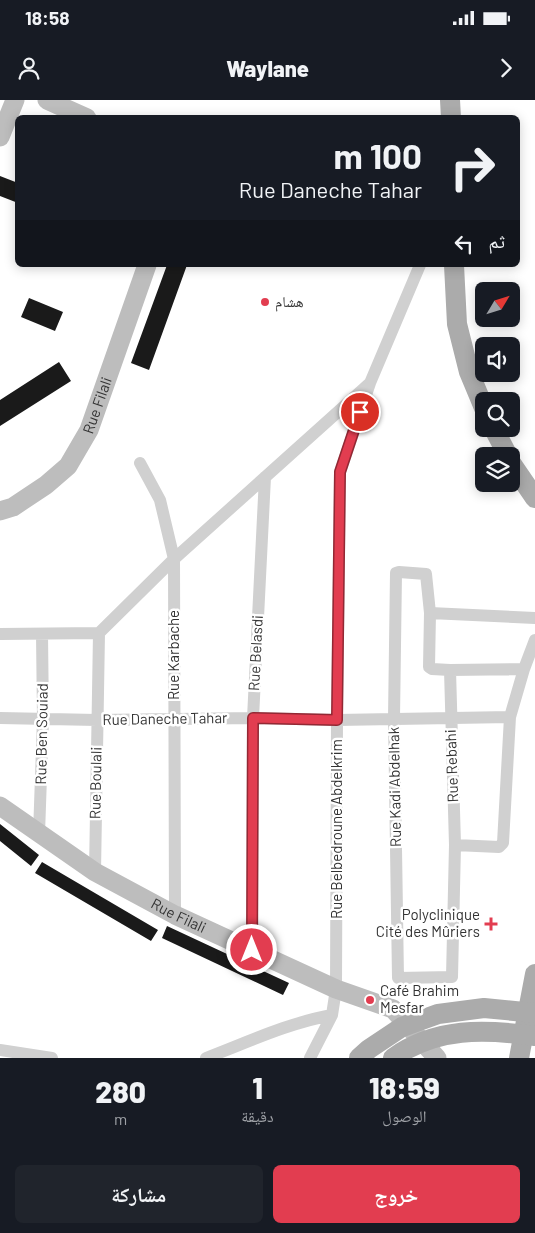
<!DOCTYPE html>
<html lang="ar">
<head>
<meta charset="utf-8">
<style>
  body { margin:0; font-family:Barlow,"Noto Naskh Arabic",sans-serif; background:#20242c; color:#f1f3f6; direction:rtl; height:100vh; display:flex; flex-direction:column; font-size:19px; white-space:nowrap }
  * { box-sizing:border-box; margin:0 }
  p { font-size:16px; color:#9ea1a6 }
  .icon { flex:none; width:28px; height:28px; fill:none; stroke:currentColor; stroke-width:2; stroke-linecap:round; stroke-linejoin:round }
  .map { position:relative; height:958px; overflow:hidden; direction:ltr }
  .drawer { display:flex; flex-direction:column; background:#171b24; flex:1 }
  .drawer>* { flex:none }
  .hud { position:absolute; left:15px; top:15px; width:505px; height:152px; border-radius:8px; box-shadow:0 2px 12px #0003; direction:rtl; background:#171b24; color:#f1f3f6; overflow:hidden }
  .needle { width:32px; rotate:52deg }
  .fabs { position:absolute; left:475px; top:182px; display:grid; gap:10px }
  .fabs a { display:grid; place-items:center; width:45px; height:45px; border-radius:8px; background:#171b24; box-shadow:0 2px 12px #0003; font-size:25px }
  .pin { position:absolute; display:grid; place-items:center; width:42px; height:42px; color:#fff; margin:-21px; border:2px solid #fff; border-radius:50%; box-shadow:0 1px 5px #0007 }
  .me { position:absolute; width:55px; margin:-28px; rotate:0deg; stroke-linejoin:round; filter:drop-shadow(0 0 4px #0008) }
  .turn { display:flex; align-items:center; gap:18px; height:105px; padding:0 15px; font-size:22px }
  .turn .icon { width:65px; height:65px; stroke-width:2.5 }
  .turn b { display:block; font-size:35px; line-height:42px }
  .then { display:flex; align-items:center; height:48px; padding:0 15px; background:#0003; gap:10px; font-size:19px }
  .eta { display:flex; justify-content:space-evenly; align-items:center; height:85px; text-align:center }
  .eta b { font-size:30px; font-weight:800; line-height:35px }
  .button { display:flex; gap:10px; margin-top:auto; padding:10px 15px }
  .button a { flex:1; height:58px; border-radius:8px; background:#e23d50; color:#fff; font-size:20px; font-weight:800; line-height:58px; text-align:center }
  .button a+a { background:#20242c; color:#f1f3f6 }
  .status { display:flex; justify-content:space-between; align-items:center; height:35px; padding:0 25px; background:#171b24; direction:ltr }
  .status svg { height:14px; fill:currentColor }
  header { display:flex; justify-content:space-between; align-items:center; height:65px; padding:0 15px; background:#171b24; font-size:22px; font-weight:800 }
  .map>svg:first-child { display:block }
  .building { fill:#1a1a1a }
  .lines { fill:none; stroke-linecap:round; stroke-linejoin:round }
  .street { stroke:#d0d0d0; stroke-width:12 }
  .secondary { stroke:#bdbdbd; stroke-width:19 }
  .primary { stroke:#ababab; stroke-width:20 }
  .primary-bridge { stroke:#ababab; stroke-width:20 }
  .route-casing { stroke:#932834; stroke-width:12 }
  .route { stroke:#e23d50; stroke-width:9 }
  .poi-dot { fill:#e23d50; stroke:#fff; stroke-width:2 }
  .labels { text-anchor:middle; stroke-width:5; stroke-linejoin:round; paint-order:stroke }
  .poi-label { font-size:15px; fill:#333; stroke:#fff; text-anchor:start }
  .street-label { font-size:15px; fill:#333; stroke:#fff }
</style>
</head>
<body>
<div class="status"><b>18:58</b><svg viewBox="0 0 49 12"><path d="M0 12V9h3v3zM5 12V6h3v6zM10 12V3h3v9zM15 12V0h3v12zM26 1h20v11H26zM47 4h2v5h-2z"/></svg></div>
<header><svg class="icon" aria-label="forward" viewBox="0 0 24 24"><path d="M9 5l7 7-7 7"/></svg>Waylane<svg class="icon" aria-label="person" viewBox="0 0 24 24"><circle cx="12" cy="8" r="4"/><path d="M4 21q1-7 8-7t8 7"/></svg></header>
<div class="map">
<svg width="535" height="958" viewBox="0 0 535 958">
  <rect width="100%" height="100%" fill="#fff"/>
  <!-- building -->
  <path class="building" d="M0 76 18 83V103L0 96Z
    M167 165H187L149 270 131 263Z
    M29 198 63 212 55 231 21 217Z
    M59 262 71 281 0 326V300Z
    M0 724 39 755 31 766 0 741Z
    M42 762 158 830 151 841 35 773Z
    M167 826 289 883 283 895 162 838Z"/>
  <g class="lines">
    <!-- street -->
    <path class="street" d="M140 363 160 400 174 459 175 815
      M399 472 426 474 430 513 429 567 432 569 450 570 455 745 452 877 398 878 394 618 396 473Z
      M430 513 535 518
      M0 534 99 533 174 459 370 283
      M450 570 524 569
      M0 618 97 620 253 618 337 620 510 617
      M39 734 43 619 42 534
      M455 745 499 747 503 743 510 617 524 569 535 540
      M95 772 99 533
      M252 850 253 618 265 377
      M0 950 52 958
      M206 958C248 942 288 923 332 915
      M310 958 332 915 336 889 337 620 340 372 370 283 420 165"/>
    <!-- secondary -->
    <g class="secondary">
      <path d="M47 0 87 18"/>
      <path d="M0 37 15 0"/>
      <path id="s1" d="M0 411 13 407 46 385 68 366 89 330 147 165"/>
      <path id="s2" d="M0 706 95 772 175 815 336 889 393 909 437 958"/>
    </g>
    <!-- primary -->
    <path class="primary" d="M450 0 451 18
      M454 165 457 224 469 272 484 308
      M494 329 508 356
      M511 363 535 398
      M519 958 535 874"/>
    <!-- primary-bridge -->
    <path class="primary-bridge" d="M359 958 369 949 402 927 438 914 484 908 535 913
      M393 958C436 927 485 929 535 936"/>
  </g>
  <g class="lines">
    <defs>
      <path id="route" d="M252 850 253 618 337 620 340 372 360 312"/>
    </defs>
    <!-- route casing -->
    <use href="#route" class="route-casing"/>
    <!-- route -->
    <use href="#route" class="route"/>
  </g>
  <!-- markers -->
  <g class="poi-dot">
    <circle cx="265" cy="202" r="5"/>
    <path d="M488.5 816.5h5v5h5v5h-5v5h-5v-5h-5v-5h5z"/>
    <circle cx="370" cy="900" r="5"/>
  </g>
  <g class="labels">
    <!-- poi labels -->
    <g class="poi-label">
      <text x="275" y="207">هشام</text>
      <text x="480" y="820" text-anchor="end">Polyclinique<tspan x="480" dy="17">Cité des Mûriers</tspan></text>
      <text x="380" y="896">Café Brahim<tspan x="380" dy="17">Mesfar</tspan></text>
    </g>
    <!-- street labels -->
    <g class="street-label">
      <text dy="5" stroke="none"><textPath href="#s1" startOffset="150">Rue Filali</textPath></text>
      <text transform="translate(256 553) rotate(-87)" y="5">Rue Belasdi</text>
      <text transform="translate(174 555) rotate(-90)" y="5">Rue Karbache</text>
      <text transform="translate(165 619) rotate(-1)" y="5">Rue Daneche Tahar</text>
      <text transform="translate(42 634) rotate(-89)" y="5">Rue Ben Souiad</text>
      <text transform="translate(452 666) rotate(-92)" y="5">Rue Rebahi</text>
      <text transform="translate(96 683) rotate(-89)" y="5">Rue Boulali</text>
      <text transform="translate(395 687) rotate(-91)" y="5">Rue Kadi Abdelhak</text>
      <text transform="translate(337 729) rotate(-90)" y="5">Rue Belbedroune Abdelkrim</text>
      <text dy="5" stroke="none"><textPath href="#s2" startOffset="210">Rue Filali</textPath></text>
    </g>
  </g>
</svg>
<div class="fabs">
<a><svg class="needle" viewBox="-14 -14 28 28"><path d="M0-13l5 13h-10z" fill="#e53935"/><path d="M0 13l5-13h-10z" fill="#9ea1a6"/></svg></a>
<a><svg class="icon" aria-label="sound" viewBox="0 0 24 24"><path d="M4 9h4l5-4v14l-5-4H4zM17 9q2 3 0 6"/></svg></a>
<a><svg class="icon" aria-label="search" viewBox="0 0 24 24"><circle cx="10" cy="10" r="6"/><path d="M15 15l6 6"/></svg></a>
<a><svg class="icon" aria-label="layers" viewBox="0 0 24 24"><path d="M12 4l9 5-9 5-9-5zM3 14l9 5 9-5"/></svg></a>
</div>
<div class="pin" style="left:360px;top:312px;background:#d93025"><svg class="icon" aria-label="arrive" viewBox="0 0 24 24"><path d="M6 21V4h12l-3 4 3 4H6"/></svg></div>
<svg class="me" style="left:252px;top:850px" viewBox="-20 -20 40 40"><circle r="17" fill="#e23d50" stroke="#fff" stroke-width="3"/><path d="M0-11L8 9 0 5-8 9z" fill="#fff"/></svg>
<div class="hud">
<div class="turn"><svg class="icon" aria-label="right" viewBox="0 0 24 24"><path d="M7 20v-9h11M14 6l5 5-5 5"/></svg><div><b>100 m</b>Rue Daneche Tahar</div></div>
<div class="then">ثم<svg class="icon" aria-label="left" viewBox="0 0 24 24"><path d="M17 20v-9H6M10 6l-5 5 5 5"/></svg></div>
</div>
</div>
<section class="drawer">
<div class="eta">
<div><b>18:59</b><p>الوصول</p></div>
<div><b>1</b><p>دقيقة</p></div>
<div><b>280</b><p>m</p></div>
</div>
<div class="button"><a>خروج</a><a>مشاركة</a></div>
</section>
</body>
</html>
